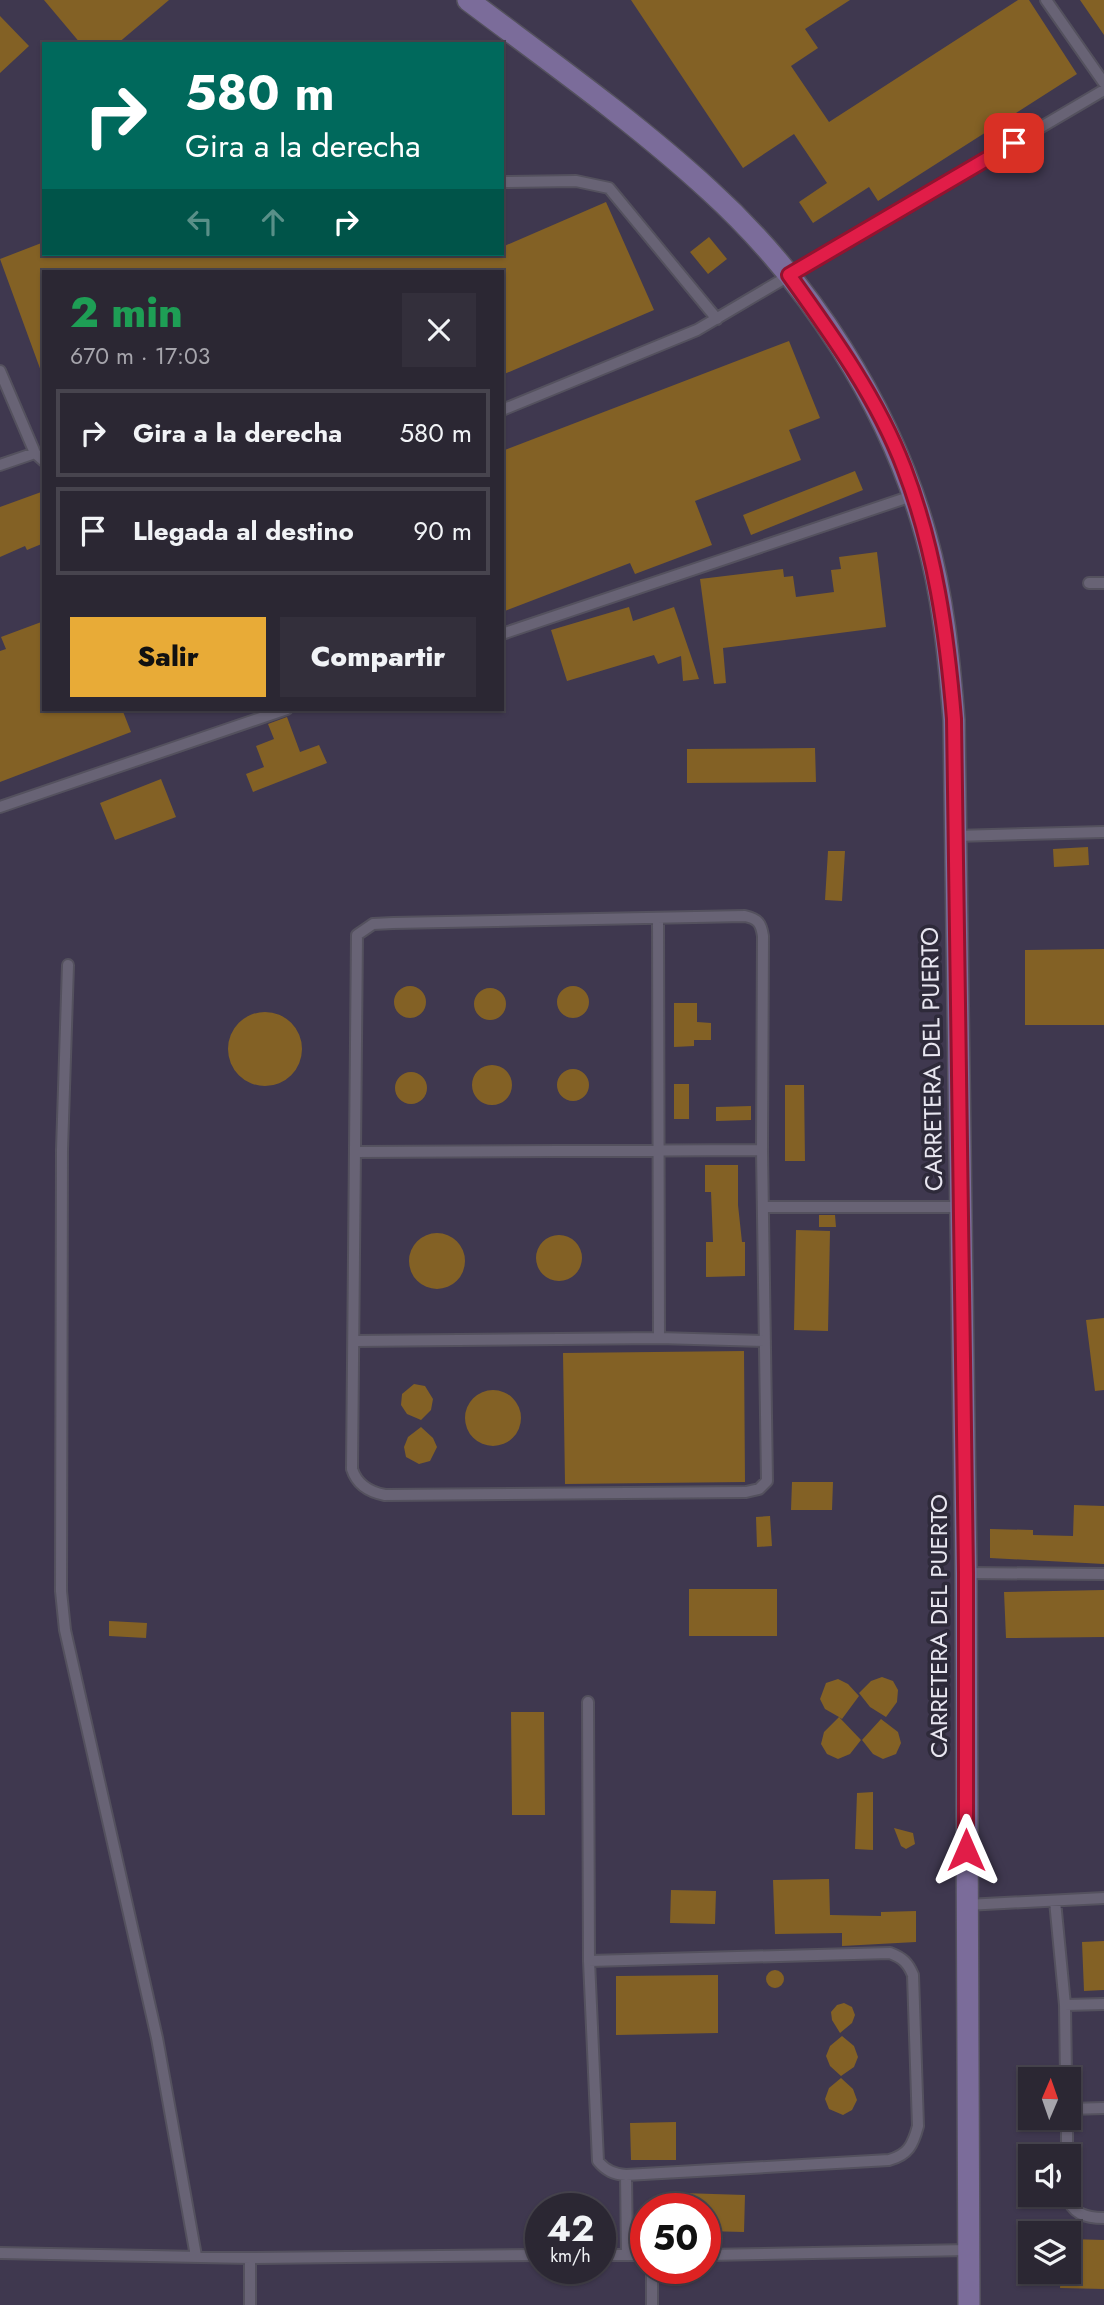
<!DOCTYPE html>
<html lang="es">
<head>
<meta charset="utf-8">
<style>
  body { margin:0; font-family:Jost,sans-serif; background:#332f3b; color:#f1f3f6; height:100vh; display:flex; flex-direction:column; font-size:26px; white-space:nowrap }
  * { box-sizing:border-box; margin:0 }
  p { font-size:23px; color:#a6a5ac }
  .icon { flex:none; width:38px; height:38px; fill:none; stroke:currentColor; stroke-width:2; stroke-linecap:round; stroke-linejoin:round }
  .map { position:relative; flex:1; overflow:hidden }
  .panel { position:absolute; left:42px; top:270px; width:462px; height:441px; display:flex; flex-direction:column; background:#2b2733; border-radius:0px; box-shadow:0 2px 5px #0004,0 0 0 2px #47444e }
  .panel>* { flex:none }
  .top-card { position:absolute; left:42px; top:42px; width:462px; height:214px; border-radius:0px; box-shadow:0 2px 5px #0004,0 0 0 2px #47444e; background:#00695c; color:#fff; overflow:hidden }
  .needle { width:46px; rotate:2deg }
  .fabs { position:absolute; left:1018px; top:2067px; display:grid; gap:14px }
  .fabs a { display:grid; place-items:center; width:63px; height:63px; border-radius:0px; background:#2b2733; box-shadow:0 2px 5px #0004,0 0 0 2px #47444e; font-size:35px }
  .speed { position:absolute; left:525px; top:2193px; display:flex; gap:14px; font-size:35px; font-weight:700; text-align:center }
  .speed>* { display:grid; place-content:center; width:91px; height:91px; border-radius:50%; background:#2b2733; box-shadow:0 2px 5px #0004,0 0 0 2px #47444e; line-height:1 }
  .speed small { font-size:18px; font-weight:400 }
  .speed .limit { border:10px solid #d22; background:#fff; color:#111 }
  .pin { position:absolute; display:grid; place-items:center; width:60px; height:60px; color:#fff; margin:-30px; border-radius:14px; box-shadow:0 4px 10px #0006 }
  .me { position:absolute; width:77px; margin:-38px; rotate:0deg; stroke-linejoin:round; filter:drop-shadow(0 0 5px #0008) }
  .turn { display:flex; align-items:center; gap:24px; height:147px; padding:0 28px; font-size:32px }
  .turn .icon { width:91px; height:91px; stroke-width:2.5 }
  .turn b { display:block; font-size:49px; line-height:60px }
  .lanes { display:flex; align-items:center; height:66px; padding:0 28px; background:#0003; justify-content:center; gap:35px; direction:ltr }
  .lanes .off { opacity:.35 }
  .round { display:grid; place-items:center; flex:none; width:74px; height:74px; border-radius:0px; background:#332f3b }
  .summary { display:flex; align-items:center; justify-content:space-between; height:119px; padding:0 28px }
  h1 { font-size:42px; font-weight:800; line-height:52px; color:#1e9e55 }
  .primary-button { display:flex; gap:14px; margin-top:auto; padding:14px 28px }
  .primary-button a { flex:1; height:80px; border-radius:0px; background:#e8ab37; color:#111; font-size:28px; font-weight:800; line-height:80px; text-align:center }
  .primary-button a+a { background:#332f3b; color:#f1f3f6 }
  ul { padding:0; list-style:none }
  li { display:flex; align-items:center; gap:21px; height:88px; margin:0 14px 10px; padding:0 14px; border:4px solid #47444e; border-radius:0px }
  li div { flex:1 }
  li b { display:block; font-size:26px }
  li em { font-style:normal }
  .map>svg:first-child { display:block }
  .built { fill:#3f384f; fill-rule:evenodd }
  .building { fill:#836125 }
  .lines { fill:none; stroke-linecap:round; stroke-linejoin:round }
  .lane-casing { stroke:#54515e; stroke-width:14 }
  .secondary-casing { stroke:#54515e; stroke-width:24 }
  .lane { stroke:#686375; stroke-width:10 }
  .secondary { stroke:#7b6c9a; stroke-width:21 }
  .route-casing { stroke:#92132f; stroke-width:18 }
  .route { stroke:#e11d48; stroke-width:12 }
  .labels { text-anchor:middle; stroke-width:7; stroke-linejoin:round; paint-order:stroke }
  .street-label { font-size:24px; fill:#e8e6f0; stroke:#2e2a3a }
</style>
</head>
<body>
<div class="map">
<svg width="1104" height="2305" viewBox="0 0 1104 2305">
  <rect width="100%" height="100%" fill="#393444"/>
  <!-- built -->
  <path class="built" d="M0 0H1104V2305H0ZM44 44H502V254H44ZM44 271H502V709H44ZM1031 2079H1069V2118H1031ZM1031 2156H1069V2194H1031ZM541 2208H600V2268H541ZM646 2208H705V2268H646ZM1031 2233H1069V2272H1031Z"/>
  <!-- building -->
  <path class="building" d="M44 0H169L117 44H81Z
    M631 0H850L805 29 818 48 791 66 829 122 1018 0H1029L1077 74 878 201 869 187 813 223 799 202 827 183 794 134 743 168Z
    M1080 0H1104V35Z
    M0 16 29 46 0 73Z
    M606 202 654 310 502 375V271H44L42 374 0 259 44 242V254H502V247Z
    M709 237 727 259 708 274 690 252Z
    M789 341 820 418 789 430 801 460 695 501 712 545 635 574 630 563 502 612V451Z
    M855 471 863 490 751 535 743 515Z
    M44 491V543L27 550 25 546 0 557V507Z
    M877 552 886 627 723 648 726 683 714 684 700 579 783 569 784 577 793 576 796 597 834 592 831 570 841 569 839 557Z
    M629 607 633 621 674 607 699 679 683 681 681 656 658 664 654 655 567 681 551 630Z
    M44 621V709H122L131 732 0 782V651L6 649 1 637Z
    M287 717 300 752 319 745 327 763 253 792 246 774 264 767 256 746 274 739 268 724Z
    M815 748 816 782 687 783V749Z
    M161 779 176 817 115 840 100 803Z
    M1088 847 1089 865 1054 867 1053 849Z
    M828 851H845L842 901 825 900Z
    M1104 949V1025H1025V950Z
    M394 1002a16 16 0 1 1 32 0a16 16 0 1 1-32 0Z
    M557 1002a16 16 0 1 1 32 0a16 16 0 1 1-32 0Z
    M474 1004a16 16 0 1 1 32 0a16 16 0 1 1-32 0Z
    M674 1003H697V1022L711 1023V1040H694V1046L674 1047Z
    M228 1049a37 37 0 1 1 74 0a37 37 0 1 1-74 0Z
    M472 1085a20 20 0 1 1 40 0a20 20 0 1 1-40 0Z
    M557 1085a16 16 0 1 1 32 0a16 16 0 1 1-32 0Z
    M395 1088a16 16 0 1 1 32 0a16 16 0 1 1-32 0Z
    M674 1084H689V1119H674Z
    M785 1085H804L805 1161H785Z
    M751 1106V1120L716 1121V1107Z
    M705 1165H738V1205L742 1242H745V1276L706 1277V1242H713L711 1192H705Z
    M819 1215H835L836 1227H819Z
    M796 1230 830 1231 828 1331 794 1330Z
    M409 1261a28 28 0 1 1 56 0a28 28 0 1 1-56 0Z
    M536 1258a23 23 0 1 1 46 0a23 23 0 1 1-46 0Z
    M1104 1318V1390L1095 1391 1086 1320Z
    M744 1351 745 1482 565 1484 563 1353Z
    M414 1384 425 1386 433 1399 431 1410 421 1420 407 1414 401 1405 402 1394Z
    M465 1418a28 28 0 1 1 56 0a28 28 0 1 1-56 0Z
    M421 1427 433 1438 437 1447 430 1461 419 1464 406 1457 404 1447 408 1437Z
    M792 1482H833L832 1510H791Z
    M1074 1505 1104 1506V1564L990 1558V1529L1033 1530V1535L1073 1536Z
    M770 1516 772 1546 757 1547 756 1517Z
    M689 1589H777V1636H689Z
    M1104 1590V1637L1006 1638 1004 1592Z
    M109 1621 147 1623 146 1638 109 1636Z
    M882 1677 893 1681 898 1690 897 1702 886 1717 870 1707 859 1693 871 1681Z
    M838 1679 848 1684 859 1696 842 1719 839 1717 861 1740 850 1754 838 1759 827 1754 821 1744 824 1732 839 1717 825 1709 820 1699 826 1683Z
    M511 1712H544L545 1815H512Z
    M881 1719 898 1732 901 1743 896 1754 883 1759 873 1754 862 1740Z
    M873 1792V1850L855 1849 857 1793Z
    M894 1828 913 1833 915 1844 906 1849 901 1846Z
    M829 1879 830 1915 881 1916V1912L916 1911V1942L842 1946V1933L775 1934 773 1880Z
    M671 1890 716 1891 715 1924 670 1923Z
    M1104 1941V1990L1084 1991 1082 1942Z
    M766 1979a9 9 0 1 1 18 0a9 9 0 1 1-18 0Z
    M718 1975V2033L616 2035V1976Z
    M844 2003 852 2007 855 2015 852 2023 840 2033 832 2020 831 2012 837 2005Z
    M842 2036 854 2046 858 2057 854 2067 841 2076 830 2066 826 2056 830 2046Z
    M841 2078 853 2089 857 2100 852 2110 843 2115 829 2109 825 2099 829 2088Z
    M676 2122V2160H631L630 2123Z
    M682 2193 745 2195 744 2232 705 2231V2208H682Z
    M1069 2239 1104 2240V2289L1060 2288 1061 2272H1069Z"/>
  <g class="lines">
    <defs>
      <path id="lane" d="M1046 0 1104 83
        M502 182 576 181 609 188 717 319
        M0 371 35 453 44 461
        M502 410 697 330 1104 90
        M0 465 35 453
        M1089 583H1104
        M502 634 912 496
        M0 807 287 709
        M955 836 1104 832
        M658 919 659 1338
        M68 965 62 1150 61 1591 65 1630 157 2038 196 2256
        M355 1152 762 1150 767 1481 759 1489 746 1492 385 1495C369 1492 357 1485 352 1469L357 935 373 924 393 923 745 916C758 919 761 923 763 936L762 1150
        M764 1207H960
        M355 1341 659 1338 765 1341
        M966 1573 1104 1574
        M588 1702 589 1961 598 2161C606 2171 614 2174 626 2175L889 2160C908 2155 913 2145 918 2126L913 1975C908 1963 903 1958 890 1953L589 1961
        M1055 1901 1065 2005 1066 2079
        M966 1905 1104 1898
        M1065 2005 1104 2004
        M1069 2109 1104 2108
        M1067 2156V2118
        M626 2175 627 2255
        M1067 2194C1071 2214 1086 2218 1104 2218
        M0 2253 250 2258 541 2255
        M600 2255H646
        M705 2255 968 2250
        M250 2258V2305
        M652 2268V2305"/>
      <path id="secondary" d="M468 0C549 61 634 121 709 190 809 281 890 406 926 536 943 596 949 658 954 720L966 1573 969 2305"/>
    </defs>
    <!-- lane casing -->
    <use href="#lane" class="lane-casing"/>
    <!-- secondary casing -->
    <use href="#secondary" class="secondary-casing"/>
    <!-- lane -->
    <use href="#lane" class="lane"/>
    <!-- secondary -->
    <use href="#secondary" class="secondary"/>
  </g>
  <g class="lines">
    <defs>
      <path id="route" d="M966 1850V1573L954 719C947 634 935 549 904 468 878 399 832 335 789 275L1014 143"/>
    </defs>
    <!-- route casing -->
    <use href="#route" class="route-casing"/>
    <!-- route -->
    <use href="#route" class="route"/>
  </g>
  <g class="labels">
    <!-- street labels -->
    <g class="street-label">
      <text transform="translate(932 1059) rotate(-91)" y="8">CARRETERA DEL PUERTO</text>
      <text transform="translate(939 1626) rotate(-90)" y="8">CARRETERA DEL PUERTO</text>
    </g>
  </g>
</svg>
<div class="fabs">
<a><svg class="needle" viewBox="-14 -14 28 28"><path d="M0-13l5 13h-10z" fill="#e53935"/><path d="M0 13l5-13h-10z" fill="#a6a5ac"/></svg></a>
<a><svg class="icon" aria-label="sound" viewBox="0 0 24 24"><path d="M4 9h4l5-4v14l-5-4H4zM17 9q2 3 0 6"/></svg></a>
<a><svg class="icon" aria-label="layers" viewBox="0 0 24 24"><path d="M12 4l9 5-9 5-9-5zM3 14l9 5 9-5"/></svg></a>
</div>
<div class="speed"><div>42<small>km/h</small></div><div class="limit">50</div></div>
<div class="pin" style="left:1014px;top:143px;background:#d93025"><svg class="icon" aria-label="arrive" viewBox="0 0 24 24"><path d="M6 21V4h12l-3 4 3 4H6"/></svg></div>
<svg class="me" style="left:966px;top:1850px" viewBox="-20 -20 40 40"><path d="M0-17L14 15 0 8-14 15z" fill="#e11d48" stroke="#fff" stroke-width="4"/></svg>
<div class="top-card">
<div class="turn"><svg class="icon" aria-label="right" viewBox="0 0 24 24"><path d="M7 20v-9h11M14 6l5 5-5 5"/></svg><div><b>580 m</b>Gira a la derecha</div></div>
<div class="lanes"><svg class="icon off" aria-label="left" viewBox="0 0 24 24"><path d="M17 20v-9H6M10 6l-5 5 5 5"/></svg><svg class="icon off" aria-label="ahead" viewBox="0 0 24 24"><path d="M12 20V5M6 11l6-6 6 6"/></svg><svg class="icon" aria-label="right" viewBox="0 0 24 24"><path d="M7 20v-9h11M14 6l5 5-5 5"/></svg></div>
</div>
<section class="panel">
<div class="summary"><div><h1>2 min</h1><p>670 m · 17:03</p></div><a class="round"><svg class="icon" aria-label="close" viewBox="0 0 24 24"><path d="M6 6l12 12M18 6L6 18"/></svg></a></div>
<ul>
<li><svg class="icon" aria-label="right" viewBox="0 0 24 24"><path d="M7 20v-9h11M14 6l5 5-5 5"/></svg><div><b>Gira a la derecha</b></div><em>580 m</em></li>
<li><svg class="icon" aria-label="arrive" viewBox="0 0 24 24"><path d="M6 21V4h12l-3 4 3 4H6"/></svg><div><b>Llegada al destino</b></div><em>90 m</em></li>
</ul>
<div class="primary-button"><a>Salir</a><a>Compartir</a></div>
</section>
</div>
</body>
</html>
